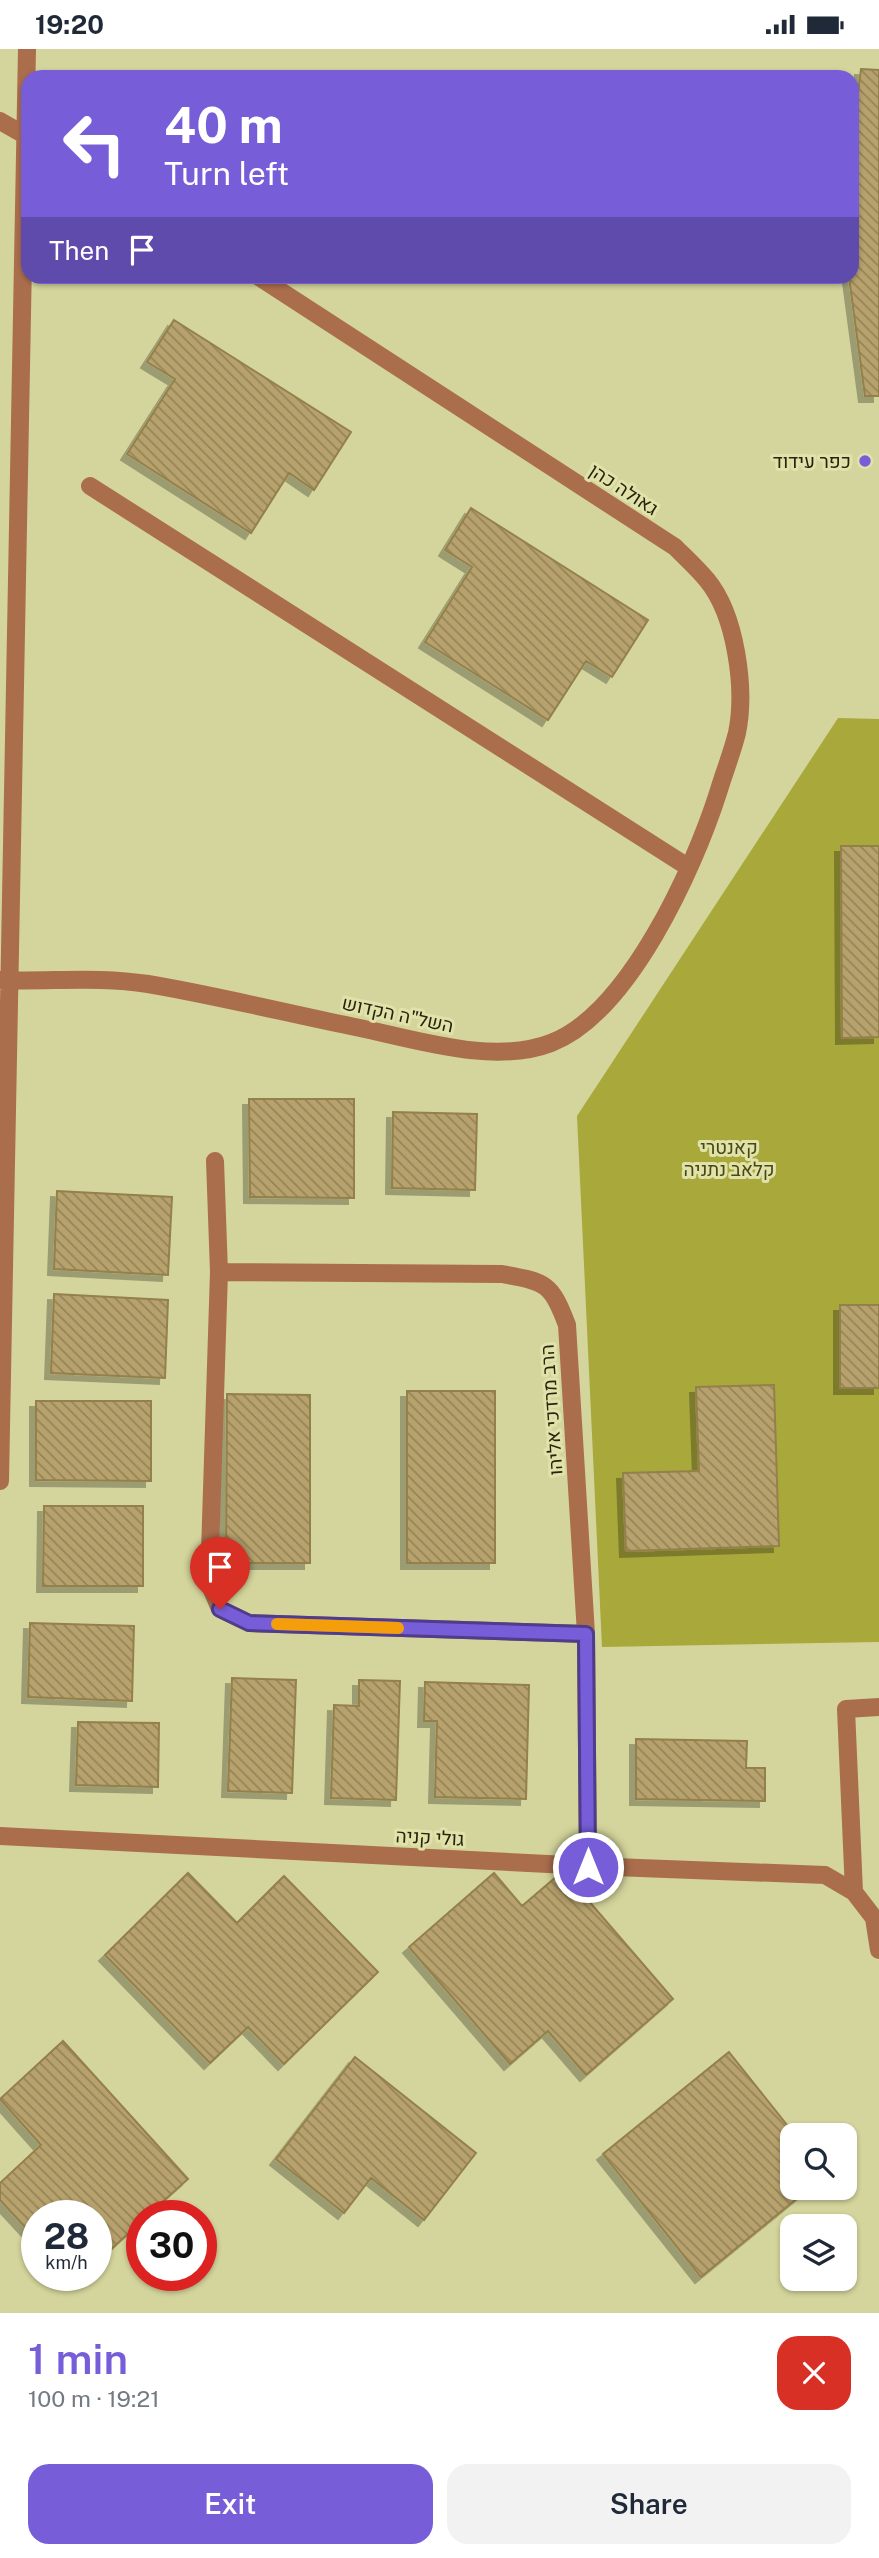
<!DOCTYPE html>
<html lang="en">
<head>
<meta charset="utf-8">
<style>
  body { margin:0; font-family:"Public Sans",Heebo,sans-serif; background:#f2f2f3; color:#1f2937; height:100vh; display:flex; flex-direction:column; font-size:26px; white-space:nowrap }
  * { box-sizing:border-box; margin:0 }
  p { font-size:23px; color:#747a83 }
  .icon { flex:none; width:38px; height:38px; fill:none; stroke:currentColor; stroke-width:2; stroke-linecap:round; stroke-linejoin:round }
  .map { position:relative; height:2264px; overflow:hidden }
  .sheet { display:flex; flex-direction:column; background:#fff; flex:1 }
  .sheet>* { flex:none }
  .top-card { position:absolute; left:21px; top:21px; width:838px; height:214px; border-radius:21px; box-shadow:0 2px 5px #0004; background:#775ed8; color:#fff; overflow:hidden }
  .tools { position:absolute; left:780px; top:2074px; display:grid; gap:14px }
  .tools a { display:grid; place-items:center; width:77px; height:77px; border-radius:14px; background:#fff; box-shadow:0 2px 5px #0004; font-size:35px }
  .speed { position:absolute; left:21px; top:2151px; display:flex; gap:14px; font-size:35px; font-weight:700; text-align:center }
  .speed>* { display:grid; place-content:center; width:91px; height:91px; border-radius:50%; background:#fff; box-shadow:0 2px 5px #0004; line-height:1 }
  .speed small { font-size:18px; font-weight:400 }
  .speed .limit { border:10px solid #d22; background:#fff; color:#111 }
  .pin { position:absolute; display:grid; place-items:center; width:60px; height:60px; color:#fff; margin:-72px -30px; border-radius:50% 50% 50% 0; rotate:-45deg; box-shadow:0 0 7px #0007 }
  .pin .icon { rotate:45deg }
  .me { position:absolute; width:77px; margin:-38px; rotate:0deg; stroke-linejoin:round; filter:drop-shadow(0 0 5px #0008) }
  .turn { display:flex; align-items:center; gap:24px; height:147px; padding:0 28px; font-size:32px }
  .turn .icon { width:91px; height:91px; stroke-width:2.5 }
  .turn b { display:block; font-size:49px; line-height:60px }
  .then { display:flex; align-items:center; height:66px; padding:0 28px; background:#0003; gap:14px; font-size:26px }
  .round { display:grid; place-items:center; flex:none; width:74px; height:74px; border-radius:21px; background:#f2f2f3 }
  .summary { display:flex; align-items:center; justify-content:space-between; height:119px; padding:0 28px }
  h1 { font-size:42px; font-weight:600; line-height:52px; color:#775ed8 }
  .primary-button { display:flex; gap:14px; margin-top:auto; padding:14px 28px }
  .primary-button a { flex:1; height:80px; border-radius:21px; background:#775ed8; color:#fff; font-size:28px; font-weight:600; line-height:80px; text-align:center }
  .primary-button a+a { background:#f2f2f3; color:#1f2937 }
  .status { display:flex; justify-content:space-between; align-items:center; height:49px; padding:0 35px; background:#fff; direction:ltr }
  .status svg { height:19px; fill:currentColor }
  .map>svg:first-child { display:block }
  .park { fill:#a9a83b }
  .building { fill:url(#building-back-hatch); stroke:#94804c; stroke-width:2; filter:url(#shadow) }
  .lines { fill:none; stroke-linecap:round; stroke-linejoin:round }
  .minor { stroke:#ab6e4d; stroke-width:18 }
  .route-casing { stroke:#4d3d8c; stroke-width:18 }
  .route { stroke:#775ed8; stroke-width:12 }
  .slow { stroke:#f59e0b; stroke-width:12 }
  .poi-dot { fill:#775ed8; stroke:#e1e2a9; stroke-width:2.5 }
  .labels { text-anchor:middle; stroke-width:6; stroke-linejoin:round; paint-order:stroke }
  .poi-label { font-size:19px; fill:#25250f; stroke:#e1e2a9; text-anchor:end }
  .street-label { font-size:19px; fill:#25250f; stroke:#e1e2a9 }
  .park-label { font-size:19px; fill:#484817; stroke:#e1e2a9 }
</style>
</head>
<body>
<div class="status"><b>19:20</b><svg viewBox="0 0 49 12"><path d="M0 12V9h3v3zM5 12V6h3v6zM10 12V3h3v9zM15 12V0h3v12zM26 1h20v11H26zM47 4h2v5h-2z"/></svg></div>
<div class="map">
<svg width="879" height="2264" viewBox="0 0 879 2264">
  <defs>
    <pattern id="building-back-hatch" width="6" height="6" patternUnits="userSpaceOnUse" patternTransform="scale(1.75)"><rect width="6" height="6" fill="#b7a26d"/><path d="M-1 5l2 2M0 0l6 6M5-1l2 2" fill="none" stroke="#958458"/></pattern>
    <filter id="shadow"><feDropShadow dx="-6" dy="6" stdDeviation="0" flood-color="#0004"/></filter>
  </defs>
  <rect width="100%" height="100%" fill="#d4d59c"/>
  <!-- park -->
  <path class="park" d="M838 669 879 670V1593L602 1598 577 1067Z"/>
  <!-- building -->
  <path class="building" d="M861 20 879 21V347H865L849 228H852V90Z
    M174 271 351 383 314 441 289 424 251 484 127 405 175 330 147 313Z
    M471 459 648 571 612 628 586 612 548 671 425 593 472 518 445 501Z
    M841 797H879V988L842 989Z
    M249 1050H354V1149L250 1148Z
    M393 1063 477 1065 475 1141 392 1139Z
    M57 1142 172 1148 168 1226 54 1220Z
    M54 1245 168 1251 165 1329 51 1324Z
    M840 1256H879V1339H840Z
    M774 1336 779 1497 626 1502 623 1424 699 1422 696 1338Z
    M407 1342H495V1514H407Z
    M227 1345 310 1346V1514H226Z
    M36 1352H151V1432L36 1431Z
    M44 1457H143V1537H43Z
    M30 1574 134 1577 132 1652 28 1648Z
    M232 1629 296 1631 292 1744 228 1742Z
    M359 1631 400 1632 396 1751 331 1749 334 1656 359 1657Z
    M425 1633 529 1636 526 1750 435 1748 437 1672H424Z
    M78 1673 159 1674 158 1738 76 1736Z
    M636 1690 747 1692 746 1719H765V1752L636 1750Z
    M563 1822 673 1950 586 2026 548 1982 510 2015 409 1898 494 1824 522 1857Z
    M188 1824 237 1874 284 1827 378 1923 284 2015 248 1978 210 2014 105 1906Z
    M63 1992 188 2130 148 2166H142V2172L96 2214V2166H37V2191L0 2151V2134L41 2096 0 2050Z
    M729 2003 795 2086H793V2138H811L701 2228 603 2105Z
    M355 2008 476 2104 424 2171 371 2129 344 2164 276 2110Z"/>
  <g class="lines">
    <!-- minor -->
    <path class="minor" d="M0 72 28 88
      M90 437 688 818
      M0 931C50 933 98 927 148 935 219 947 290 965 360 979 418 991 494 1016 551 994 629 964 694 819 718 744 724 724 732 704 737 684 746 640 736 566 707 531 697 519 686 509 675 498L259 228
      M215 1112 219 1223 209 1534 220 1560 249 1574 586 1585
      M219 1223 502 1225C545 1233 551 1233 567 1276L586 1585 588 1817
      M0 1432 27 0
      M0 1787 588 1817 825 1826 854 1843 874 1869 879 1901
      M854 1843 846 1660 879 1658"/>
  </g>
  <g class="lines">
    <defs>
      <path id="route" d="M220 1560 249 1574 586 1585 588 1818"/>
    </defs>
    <!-- route casing -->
    <use href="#route" class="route-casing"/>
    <!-- route -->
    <use href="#route" class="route"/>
    <!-- slow -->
    <path class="slow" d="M277 1575 398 1579"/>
  </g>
  <!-- markers -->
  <circle class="poi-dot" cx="865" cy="412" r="7"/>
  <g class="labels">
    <!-- poi labels -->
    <g class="poi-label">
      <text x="851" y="419">כפר עידוד</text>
    </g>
    <!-- street labels -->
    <g class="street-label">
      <text transform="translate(624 440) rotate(33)" y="7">גאולה כהן</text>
      <text transform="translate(398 965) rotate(12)" y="7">השל"ה הקדוש</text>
      <text transform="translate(551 1361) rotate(-94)" y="7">הרב מרדכי אליהו</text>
      <text transform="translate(430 1788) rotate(3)" y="7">גולי קניה</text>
    </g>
    <!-- park labels -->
    <g class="park-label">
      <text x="729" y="1105">קאנטרי<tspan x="729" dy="22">קלאב נתניה</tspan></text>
    </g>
  </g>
</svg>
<div class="tools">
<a><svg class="icon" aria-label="search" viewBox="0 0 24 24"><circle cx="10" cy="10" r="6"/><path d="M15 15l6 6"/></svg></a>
<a><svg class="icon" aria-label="layers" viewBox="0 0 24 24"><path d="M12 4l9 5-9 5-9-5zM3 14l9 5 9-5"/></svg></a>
</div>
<div class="speed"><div>28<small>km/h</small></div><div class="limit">30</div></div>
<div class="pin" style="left:220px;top:1560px;background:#d93025"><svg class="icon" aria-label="arrive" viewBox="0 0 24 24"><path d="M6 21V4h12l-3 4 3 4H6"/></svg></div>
<svg class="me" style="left:588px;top:1818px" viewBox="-20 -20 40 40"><circle r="17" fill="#775ed8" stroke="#fff" stroke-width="3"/><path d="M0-11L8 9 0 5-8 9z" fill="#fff"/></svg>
<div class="top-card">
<div class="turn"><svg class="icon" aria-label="left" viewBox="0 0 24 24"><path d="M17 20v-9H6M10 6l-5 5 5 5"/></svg><div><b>40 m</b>Turn left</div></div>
<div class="then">Then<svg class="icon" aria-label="arrive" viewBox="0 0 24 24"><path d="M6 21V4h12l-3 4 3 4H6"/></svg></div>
</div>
</div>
<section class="sheet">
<div class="summary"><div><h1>1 min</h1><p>100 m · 19:21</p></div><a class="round" style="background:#d93025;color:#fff"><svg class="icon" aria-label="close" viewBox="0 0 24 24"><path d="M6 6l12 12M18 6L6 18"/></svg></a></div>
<div class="primary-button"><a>Exit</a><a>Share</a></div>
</section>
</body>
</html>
